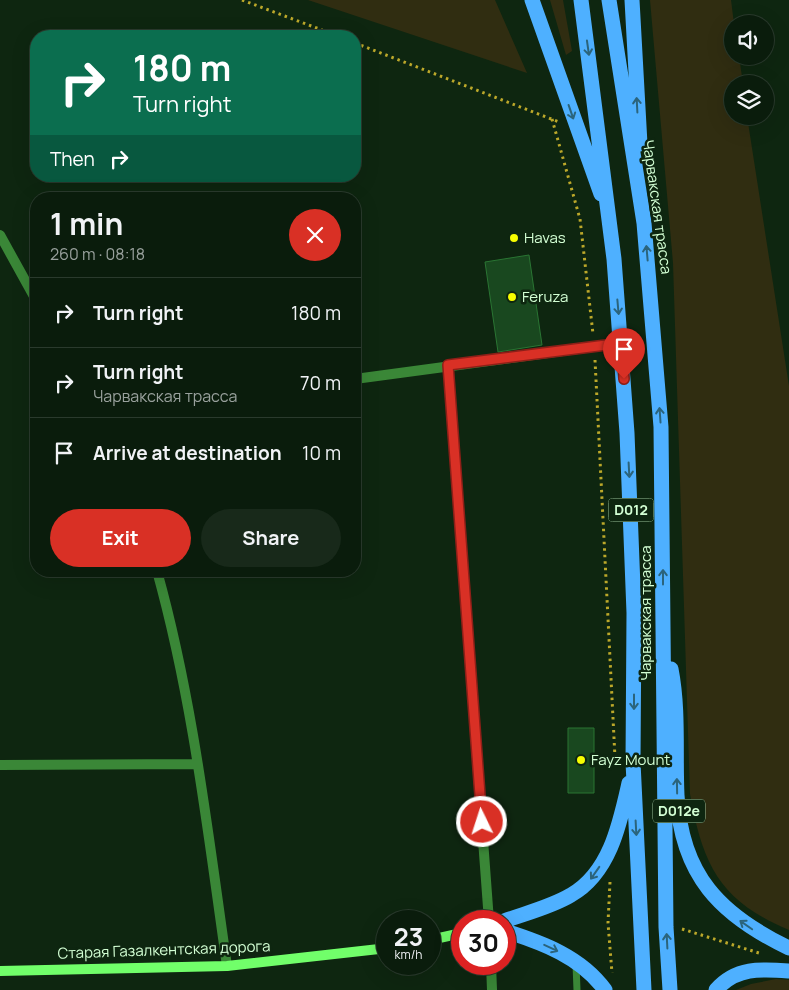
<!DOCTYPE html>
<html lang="en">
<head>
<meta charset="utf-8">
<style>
  body { margin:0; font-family:Manrope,sans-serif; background:#18291a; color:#f1f3f6; height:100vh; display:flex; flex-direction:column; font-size:19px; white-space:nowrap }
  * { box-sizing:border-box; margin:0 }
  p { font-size:16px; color:#99a19d }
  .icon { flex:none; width:28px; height:28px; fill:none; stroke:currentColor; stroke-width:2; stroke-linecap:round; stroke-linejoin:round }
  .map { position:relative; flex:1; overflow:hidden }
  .drawer { position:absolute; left:30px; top:192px; width:331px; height:385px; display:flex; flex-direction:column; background:#0a1c0c; border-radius:20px; box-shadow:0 5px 20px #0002,0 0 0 1px #2a3a2d }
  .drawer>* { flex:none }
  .hud { position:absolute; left:30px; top:30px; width:331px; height:152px; border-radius:20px; box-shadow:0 5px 20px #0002,0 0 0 1px #2a3a2d; background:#0b6e4f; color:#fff; overflow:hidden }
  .buttons { position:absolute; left:724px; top:15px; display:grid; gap:10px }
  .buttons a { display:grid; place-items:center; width:50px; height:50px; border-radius:50%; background:#0a1c0c; box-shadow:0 5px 20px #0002,0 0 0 1px #2a3a2d; font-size:25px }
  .speed { position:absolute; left:376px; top:910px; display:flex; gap:10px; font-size:25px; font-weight:700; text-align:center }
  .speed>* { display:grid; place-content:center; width:65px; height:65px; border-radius:50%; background:#0a1c0c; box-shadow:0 5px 20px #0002,0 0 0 1px #2a3a2d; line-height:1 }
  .speed small { font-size:12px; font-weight:400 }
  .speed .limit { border:8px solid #d22; background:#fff; color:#111 }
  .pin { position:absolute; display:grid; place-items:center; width:42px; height:42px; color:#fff; margin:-51px -21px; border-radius:50% 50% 50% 0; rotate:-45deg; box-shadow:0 0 5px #0007 }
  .pin .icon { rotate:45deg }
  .me { position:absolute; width:55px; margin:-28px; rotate:356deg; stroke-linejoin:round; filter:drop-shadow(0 0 4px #0008) }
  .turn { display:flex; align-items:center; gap:18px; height:105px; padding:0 20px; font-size:22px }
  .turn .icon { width:65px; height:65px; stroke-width:2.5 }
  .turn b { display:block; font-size:35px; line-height:42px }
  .then { display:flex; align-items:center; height:48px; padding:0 20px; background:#0003; gap:10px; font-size:19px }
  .round { display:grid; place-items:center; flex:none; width:52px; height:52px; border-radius:26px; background:#18291a }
  .head { display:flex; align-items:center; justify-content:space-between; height:85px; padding:0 20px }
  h1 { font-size:30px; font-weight:700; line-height:38px }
  .cta { display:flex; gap:10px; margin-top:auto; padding:10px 20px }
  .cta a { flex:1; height:58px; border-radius:30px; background:#d93025; color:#fff; font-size:20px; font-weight:700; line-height:58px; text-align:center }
  .cta a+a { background:#18291a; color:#f1f3f6 }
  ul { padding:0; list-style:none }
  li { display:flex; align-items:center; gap:15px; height:70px; padding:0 20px; border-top:1px solid #2a3a2d }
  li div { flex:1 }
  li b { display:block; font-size:19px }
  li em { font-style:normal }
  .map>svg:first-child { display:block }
  .green { fill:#302d11 }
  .building { fill:#19481f; stroke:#2a7533 }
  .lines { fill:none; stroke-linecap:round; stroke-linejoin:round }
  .path { stroke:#bca82a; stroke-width:3; stroke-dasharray:2.5 4; stroke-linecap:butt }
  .lane { stroke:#3a8737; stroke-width:7 }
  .street { stroke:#3a8737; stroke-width:10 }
  .secondary { stroke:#71ff6a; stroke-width:10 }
  .highway { stroke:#4eb0ff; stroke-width:15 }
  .oneway { stroke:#2b647c }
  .route-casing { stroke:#8d1f18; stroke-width:12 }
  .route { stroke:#d93025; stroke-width:9 }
  .poi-dot { fill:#f7fe00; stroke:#0e2610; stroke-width:2 }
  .labels { text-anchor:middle; stroke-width:5; stroke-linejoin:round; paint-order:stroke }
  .shield { fill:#0e2610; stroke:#98be99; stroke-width:1 }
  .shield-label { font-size:14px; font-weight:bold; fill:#d3ffd4 }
  .street-label { font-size:15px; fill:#d3ffd4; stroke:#0e2610 }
  .poi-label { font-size:15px; fill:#d3ffd4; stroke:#0e2610; text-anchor:start }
</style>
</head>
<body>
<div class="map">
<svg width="789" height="990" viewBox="0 0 789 990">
  <rect width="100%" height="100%" fill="#0e2610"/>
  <!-- green -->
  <path class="green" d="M308 0H495L527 73Z
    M550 0H563L572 51 566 55Z
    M650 0H731L734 24 732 56H739L743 84H732V116H747L789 386V930C720 901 703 866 690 794L673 263Z
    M776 979 789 980V990H736L751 984Z"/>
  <!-- building -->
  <path class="building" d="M529 255 542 345 498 352 485 262Z
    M568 728H594V793H568Z"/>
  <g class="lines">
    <!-- path -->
    <path class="path" d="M242 0 338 36
      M355 43 559 122
      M552 119 580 219 593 334
      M595 360 615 758
      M610 882 608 923 612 973
      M682 929 759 953"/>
    <!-- lane -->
    <path class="lane" d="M576 964 577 990"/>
    <!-- street -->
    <path class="street" d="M0 235 36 300
      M448 365 489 921
      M355 379 622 343
      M157 571C193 700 208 834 227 966
      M0 765 197 764
      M491 964 492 990"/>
    <!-- secondary -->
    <path class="secondary" d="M430 940 462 933
      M0 971 227 966 388 948"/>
    <!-- highway -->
    <path class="highway" d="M532 0 601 194
      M581 0 614 259 627 433 634 613 633 762 644 990
      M609 0 644 223 661 427 666 927 670 990
      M632 0 640 144
      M671 669C679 710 675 753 677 795 681 875 720 915 789 948
      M504 921C526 913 551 907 571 895 610 873 620 823 629 783
      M505 931C543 943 581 957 605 990
      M716 990C736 967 761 969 789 971"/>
  </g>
  <!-- one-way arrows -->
  <defs><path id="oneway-shaft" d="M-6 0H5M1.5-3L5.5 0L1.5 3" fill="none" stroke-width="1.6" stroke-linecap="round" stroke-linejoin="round" transform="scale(1.25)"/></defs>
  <g class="oneway">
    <use href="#oneway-shaft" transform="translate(588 48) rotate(82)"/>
    <use href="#oneway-shaft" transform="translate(637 105) rotate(-93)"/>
    <use href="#oneway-shaft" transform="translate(571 112) rotate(71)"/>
    <use href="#oneway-shaft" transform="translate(647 253) rotate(-95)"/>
    <use href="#oneway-shaft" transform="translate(618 307) rotate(85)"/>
    <use href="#oneway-shaft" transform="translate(660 415) rotate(-94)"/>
    <use href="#oneway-shaft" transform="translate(629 470) rotate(87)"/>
    <use href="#oneway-shaft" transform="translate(663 577) rotate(-90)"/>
    <use href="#oneway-shaft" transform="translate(634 702) rotate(90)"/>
    <use href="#oneway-shaft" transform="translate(677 786) rotate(-91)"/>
    <use href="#oneway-shaft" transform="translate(636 828) rotate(87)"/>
    <use href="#oneway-shaft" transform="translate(595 873) rotate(125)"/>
    <use href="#oneway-shaft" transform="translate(746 925) rotate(-145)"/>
    <use href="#oneway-shaft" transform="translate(667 941) rotate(-93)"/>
    <use href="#oneway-shaft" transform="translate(551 948) rotate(25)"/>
  </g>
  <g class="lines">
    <defs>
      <path id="route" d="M482 822 448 365 622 343 624 379"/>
    </defs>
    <!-- route casing -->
    <use href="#route" class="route-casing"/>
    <!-- route -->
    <use href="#route" class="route"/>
  </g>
  <!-- markers -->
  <g class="poi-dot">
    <circle cx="514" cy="238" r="5"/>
    <circle cx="512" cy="297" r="5"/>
    <circle cx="581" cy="760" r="5"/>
  </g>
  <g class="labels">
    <!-- shield labels -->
    <g class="shield">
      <rect x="608.5" y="498.5" width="45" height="23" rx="4"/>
      <rect x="653" y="799.5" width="52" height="23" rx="4"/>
    </g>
    <g class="shield-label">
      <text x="631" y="515">D012</text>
      <text x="679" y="816">D012e</text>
    </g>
    <!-- street labels -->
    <g class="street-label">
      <text transform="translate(657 207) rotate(82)" y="5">Чарвакская трасса</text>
      <text transform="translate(646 613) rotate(-90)" y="5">Чарвакская трасса</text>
      <text transform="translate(164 950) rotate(-2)" y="5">Старая Газалкентская дорога</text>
    </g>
    <!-- poi labels -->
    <g class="poi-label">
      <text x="524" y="243">Havas</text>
      <text x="522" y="302">Feruza</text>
      <text x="591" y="765">Fayz Mount</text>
    </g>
  </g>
</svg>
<div class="buttons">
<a><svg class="icon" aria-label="sound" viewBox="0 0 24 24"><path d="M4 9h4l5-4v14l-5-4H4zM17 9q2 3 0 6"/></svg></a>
<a><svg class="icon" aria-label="layers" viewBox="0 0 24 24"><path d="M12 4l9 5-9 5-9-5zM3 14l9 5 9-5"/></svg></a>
</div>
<div class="speed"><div>23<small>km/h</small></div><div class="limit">30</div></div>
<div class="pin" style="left:624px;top:379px;background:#d93025"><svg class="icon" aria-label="arrive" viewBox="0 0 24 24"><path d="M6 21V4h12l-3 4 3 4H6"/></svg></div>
<svg class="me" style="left:482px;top:822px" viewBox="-20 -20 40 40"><circle r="17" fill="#d93025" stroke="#fff" stroke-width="3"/><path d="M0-11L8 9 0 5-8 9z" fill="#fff"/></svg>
<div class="hud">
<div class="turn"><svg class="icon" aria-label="right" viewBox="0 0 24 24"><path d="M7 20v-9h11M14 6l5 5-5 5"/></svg><div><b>180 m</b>Turn right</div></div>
<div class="then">Then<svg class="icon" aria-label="right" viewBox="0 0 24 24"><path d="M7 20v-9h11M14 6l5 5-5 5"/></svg></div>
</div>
<section class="drawer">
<div class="head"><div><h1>1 min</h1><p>260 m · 08:18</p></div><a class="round" style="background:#d93025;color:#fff"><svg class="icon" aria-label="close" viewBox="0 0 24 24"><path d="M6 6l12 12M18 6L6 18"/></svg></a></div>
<ul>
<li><svg class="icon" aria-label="right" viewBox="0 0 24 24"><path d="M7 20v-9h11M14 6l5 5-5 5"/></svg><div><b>Turn right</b></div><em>180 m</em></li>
<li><svg class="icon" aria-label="right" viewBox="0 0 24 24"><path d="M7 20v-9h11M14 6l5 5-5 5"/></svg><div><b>Turn right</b><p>Чарвакская трасса</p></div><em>70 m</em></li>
<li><svg class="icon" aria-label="arrive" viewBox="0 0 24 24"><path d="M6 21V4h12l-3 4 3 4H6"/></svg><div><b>Arrive at destination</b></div><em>10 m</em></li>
</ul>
<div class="cta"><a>Exit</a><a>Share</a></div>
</section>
</div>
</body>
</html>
